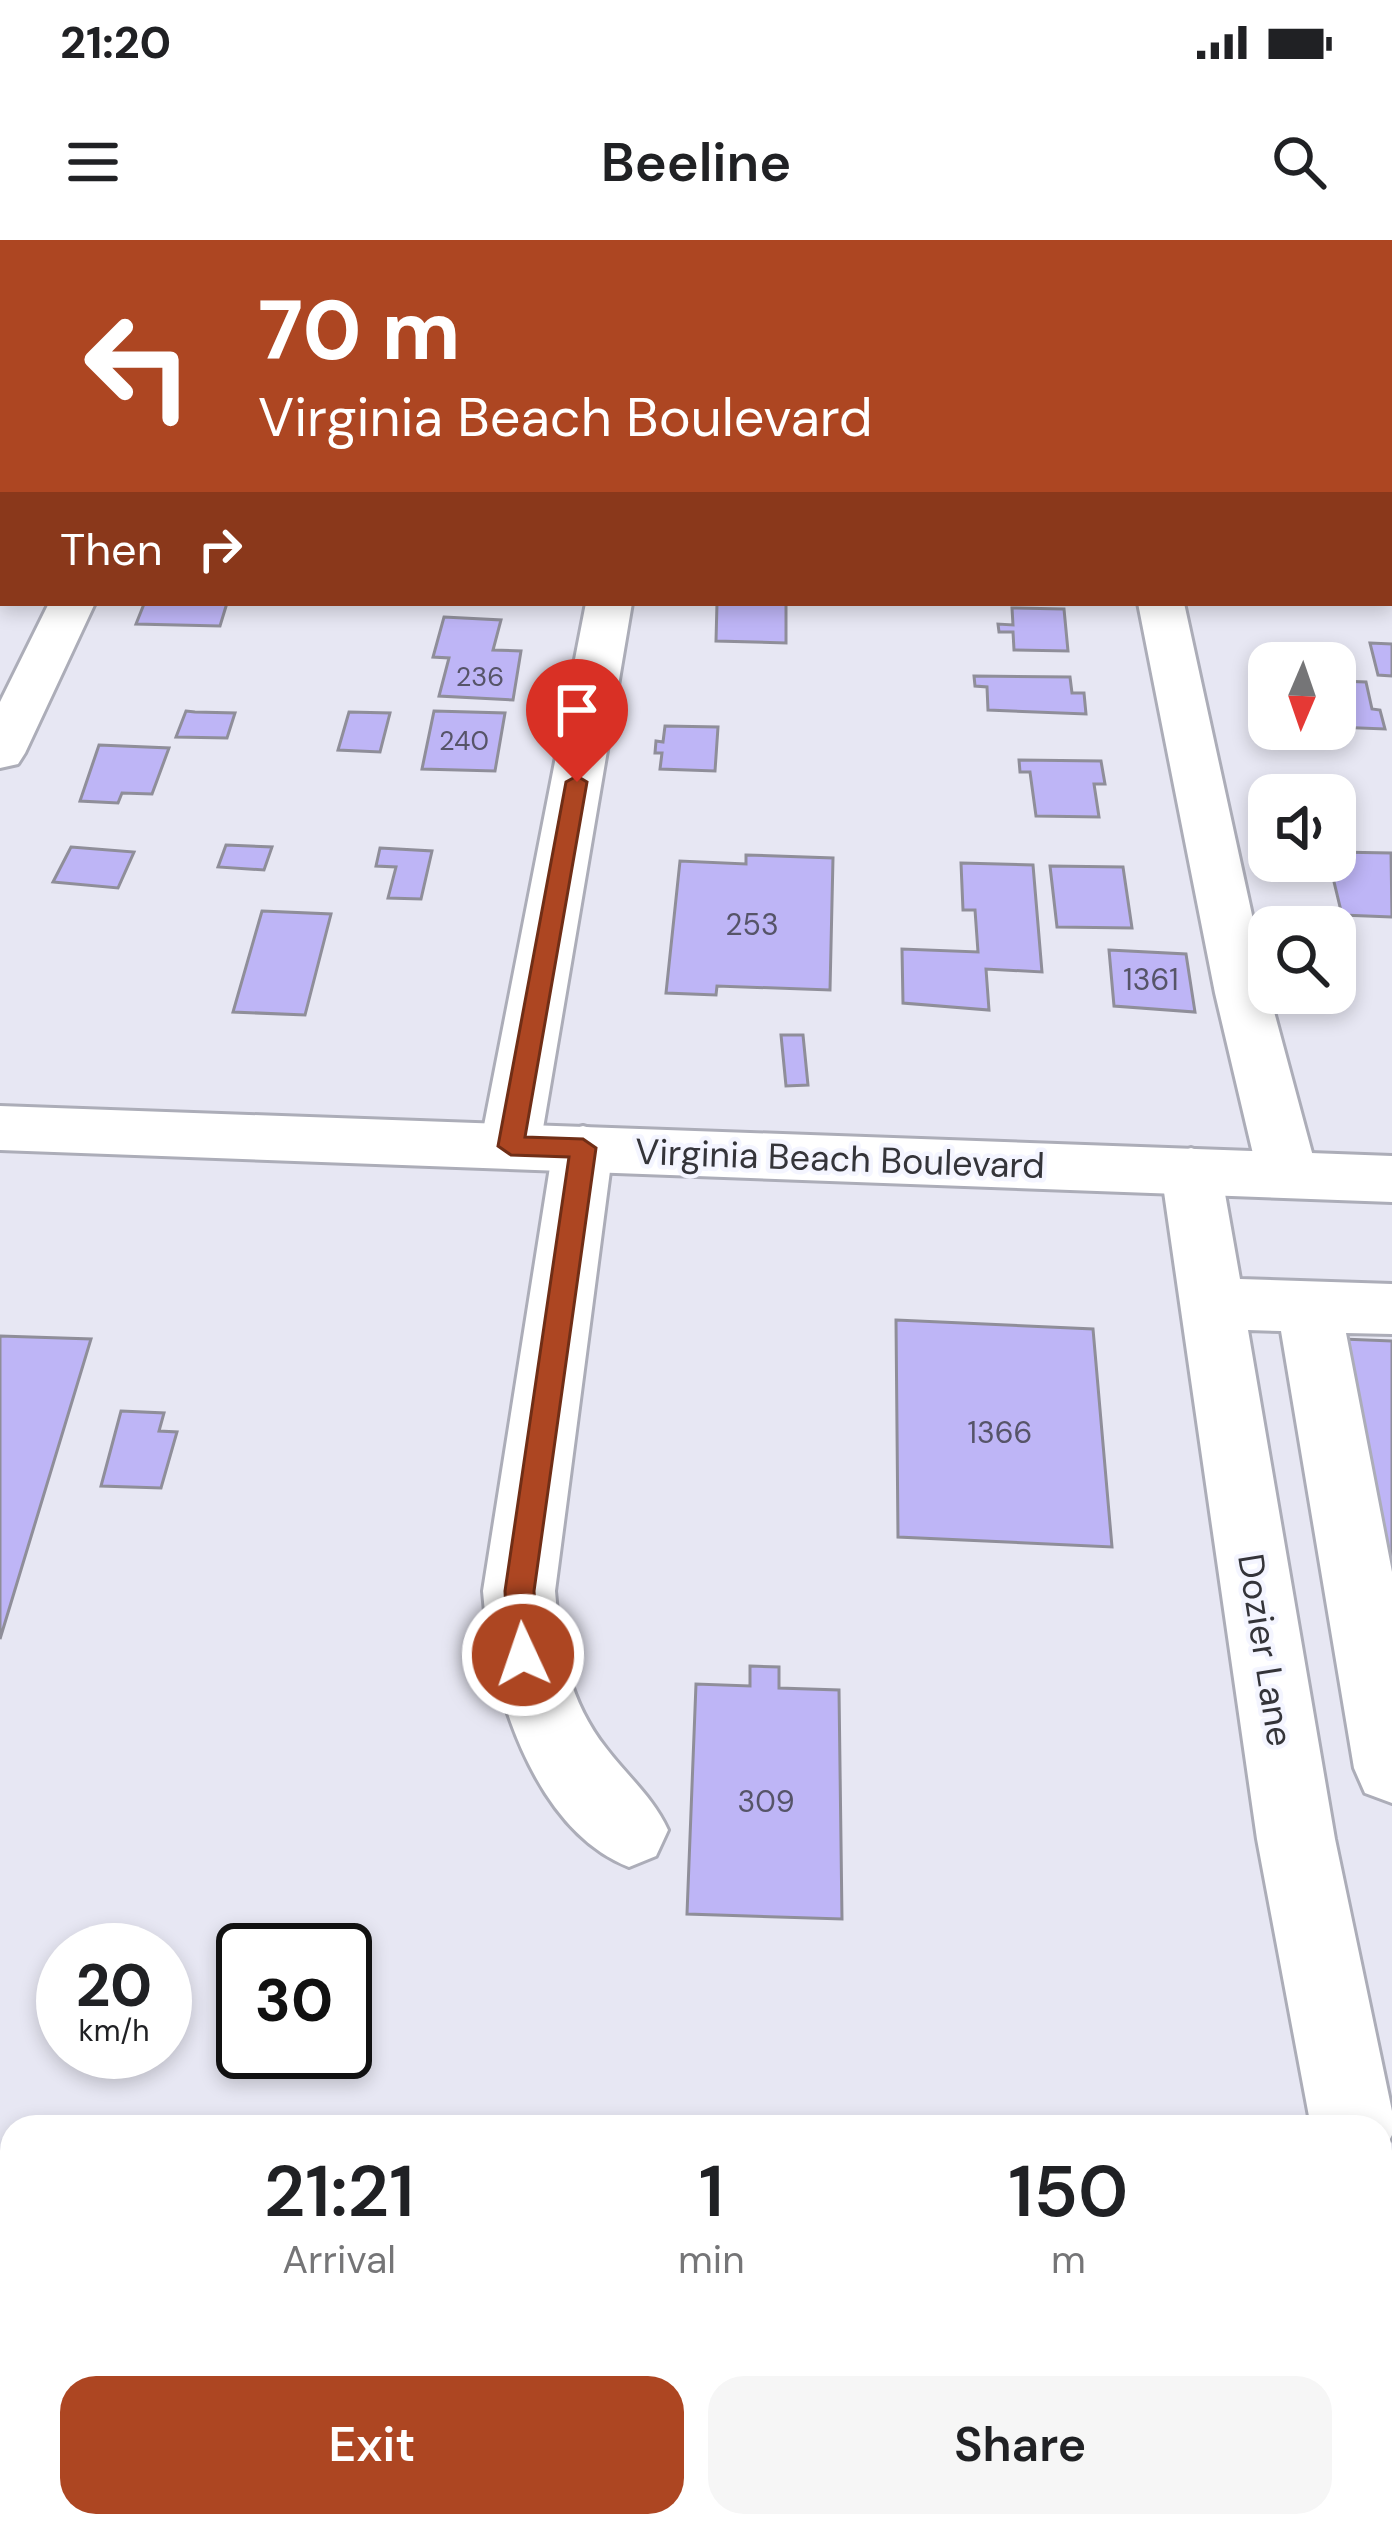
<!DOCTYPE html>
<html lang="en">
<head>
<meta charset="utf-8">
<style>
  body { margin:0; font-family:"DM Sans",sans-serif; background:#f6f6f6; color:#202124; height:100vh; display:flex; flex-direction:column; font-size:45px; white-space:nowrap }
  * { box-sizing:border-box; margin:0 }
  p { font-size:39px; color:#757577 }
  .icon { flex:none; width:66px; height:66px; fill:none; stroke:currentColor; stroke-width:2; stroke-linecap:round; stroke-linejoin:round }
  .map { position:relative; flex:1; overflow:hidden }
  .side { position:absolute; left:0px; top:1875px; width:1392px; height:423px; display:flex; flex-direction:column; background:#fff; border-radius:36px 36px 0 0; box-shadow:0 6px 18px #0003 }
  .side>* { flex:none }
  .hud { position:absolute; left:0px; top:0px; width:1392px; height:366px; box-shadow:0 6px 18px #0003; background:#ad4622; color:#fff; overflow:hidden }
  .needle { width:78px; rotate:182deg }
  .fabs { position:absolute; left:1248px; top:402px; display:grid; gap:24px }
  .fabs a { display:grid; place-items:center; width:108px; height:108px; border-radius:24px; background:#fff; box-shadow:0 6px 18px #0003; font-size:60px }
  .speed { position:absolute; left:36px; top:1683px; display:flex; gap:24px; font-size:60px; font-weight:700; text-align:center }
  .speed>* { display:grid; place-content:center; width:156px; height:156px; border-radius:50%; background:#fff; box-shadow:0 6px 18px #0003; line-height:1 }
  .speed small { font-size:30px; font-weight:400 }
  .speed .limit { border:6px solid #111; border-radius:18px; background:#fff; color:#111 }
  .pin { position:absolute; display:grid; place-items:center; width:102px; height:102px; color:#fff; margin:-123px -51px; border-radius:50% 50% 50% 0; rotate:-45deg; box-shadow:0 0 12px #0007 }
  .pin .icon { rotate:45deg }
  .me { position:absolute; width:132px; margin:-66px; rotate:357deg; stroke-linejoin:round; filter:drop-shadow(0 0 9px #0008) }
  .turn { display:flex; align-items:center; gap:42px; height:252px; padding:0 60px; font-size:54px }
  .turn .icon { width:156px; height:156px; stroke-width:2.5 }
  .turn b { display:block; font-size:84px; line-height:102px }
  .then { display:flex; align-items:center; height:114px; padding:0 60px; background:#0003; gap:24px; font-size:45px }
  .eta { display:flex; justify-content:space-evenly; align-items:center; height:204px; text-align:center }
  .eta b { font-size:72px; font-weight:600; line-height:84px }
  .primary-button { display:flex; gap:24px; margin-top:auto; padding:24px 60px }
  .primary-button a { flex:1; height:138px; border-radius:36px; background:#ad4622; color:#fff; font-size:48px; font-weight:600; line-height:138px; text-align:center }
  .primary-button a+a { background:#f6f6f6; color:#202124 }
  .status { display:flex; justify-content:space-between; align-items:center; height:84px; padding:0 60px; background:#fff; direction:ltr }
  .status svg { height:33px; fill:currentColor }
  header { display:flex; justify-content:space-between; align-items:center; height:156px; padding:0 60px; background:#fff; font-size:54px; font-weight:600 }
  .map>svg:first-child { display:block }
  .building { fill:#beb5f6; stroke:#8f8e99; stroke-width:3 }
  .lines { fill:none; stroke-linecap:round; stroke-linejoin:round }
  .minor-casing { stroke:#acadb8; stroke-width:6 }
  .major-casing { stroke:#acadb8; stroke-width:6 }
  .minor { fill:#fff; fill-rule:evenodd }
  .major { fill:#fff; fill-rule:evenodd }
  .route { fill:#ad4622; stroke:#702e16; stroke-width:3 }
  .labels { text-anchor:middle; stroke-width:9; stroke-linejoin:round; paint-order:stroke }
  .far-number-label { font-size:27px; fill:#565468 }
  .number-label { font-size:30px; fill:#565468 }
  .street-label { font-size:36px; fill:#343439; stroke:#f4f5ff }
</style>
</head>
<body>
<div class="status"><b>21:20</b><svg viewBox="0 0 49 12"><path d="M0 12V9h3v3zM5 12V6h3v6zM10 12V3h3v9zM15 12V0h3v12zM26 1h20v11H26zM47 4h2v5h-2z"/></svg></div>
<header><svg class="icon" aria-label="menu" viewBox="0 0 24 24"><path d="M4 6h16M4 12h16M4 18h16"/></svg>Beeline<svg class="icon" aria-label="search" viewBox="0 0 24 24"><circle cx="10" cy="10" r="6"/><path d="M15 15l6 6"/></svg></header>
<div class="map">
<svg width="1392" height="2296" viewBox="0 0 1392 2296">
  <rect width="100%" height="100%" fill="#e7e7f3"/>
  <!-- building -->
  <path class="building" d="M227 363 220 386 136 384 144 364Z
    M717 363H786V403L716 401Z
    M1012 368 1064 369 1068 411 1014 410 1013 392H999L998 384 1013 385Z
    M444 377 501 380 493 410 521 411 513 460 439 456 449 418 433 417Z
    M1370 403 1392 404V436L1378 435Z
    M1335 431 1340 441 1366 442 1372 469 1380 470 1385 489 1335 487Z
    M974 436 1070 437 1072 453H1084L1086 474 988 470 987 447 975 446Z
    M186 471 195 472 235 473 227 498 176 497Z
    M434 471 505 473 495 531 422 529Z
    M349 472 390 473 380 512 338 510Z
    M665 486 718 487 715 531 660 529 662 513H655L656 501 663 502Z
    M99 505 169 508 152 554 122 553 118 563 80 561Z
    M1019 520 1101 521 1105 544H1094L1099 577 1036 576 1030 532H1020Z
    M226 605 272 607 264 630 218 627Z
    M71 607 134 612 118 648 53 642Z
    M380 608 432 611 421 659 388 658 396 627 376 626Z
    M1335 612 1391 613 1392 677 1342 675 1329 621H1335Z
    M746 615 833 618 830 750 717 746 716 755 666 753 680 621 746 624Z
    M961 623 1033 625 1042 732 986 729 989 770 903 763 902 709 978 712 975 670H963Z
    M1050 626 1123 627 1132 688 1057 687Z
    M262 671 331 674 305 775 233 772Z
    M1109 710 1186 714 1195 772 1114 766Z
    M781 795H803L808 845 786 846Z
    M896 1080 1093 1089 1112 1307 898 1297Z
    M0 1096 91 1099 0 1399Z
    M1342 1099 1392 1101V1360Z
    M121 1171 164 1173 159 1191 177 1192 161 1248 101 1246Z
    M750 1426 779 1427V1448L839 1450 842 1679 687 1674 696 1444 750 1446Z
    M992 2286H1357L1359 2296H992Z"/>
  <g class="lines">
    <defs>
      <path id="minor" d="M1046 0H1089L1092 3H1048Z
        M49 363H95L25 513 18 524 0 528V462Z
        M586 363H632L540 906 531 922 510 928 489 922 480 906Z
        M1138 363H1184L1269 753 1318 935 1309 951 1288 958 1267 951 1258 935 1215 753Z
        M583 886 604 892 613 908 555 1351C560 1410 569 1461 606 1508 628 1537 653 1557 668 1590L656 1616 629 1627C532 1589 490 1445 483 1351L553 908 562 892Z
        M1191 908 1212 915 1221 931 1240 1039 1392 1044V1094L1346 1093 1392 1332V1563L1365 1553 1354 1528 1281 1091 1248 1090 1335 1599 1392 1871V1895L1380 1918V1887H1311L1257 1599 1161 931 1170 915Z
        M1380 1983 1392 1988V2140L1380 2135Z"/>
      <path id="major" d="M0 866 1392 916V962L0 910Z"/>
    </defs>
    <!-- minor casing -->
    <use href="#minor" class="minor-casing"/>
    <!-- major casing -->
    <use href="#major" class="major-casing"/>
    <!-- minor -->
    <use href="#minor" class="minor"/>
    <!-- major -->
    <use href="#major" class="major"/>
  </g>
  <!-- route -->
  <path class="route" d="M577 536 587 542 525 897 583 899 596 908 534 1351 538 1415 533 1425 523 1429 512 1425 508 1415 505 1351 569 917 511 915 498 906 566 542Z"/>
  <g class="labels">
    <!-- far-number labels -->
    <g class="far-number-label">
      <text x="480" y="446">236</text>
      <text x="464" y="510">240</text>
    </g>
    <!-- number labels -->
    <g class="number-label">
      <text x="752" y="695">253</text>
      <text x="1151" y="750">1361</text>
      <text x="1000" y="1203">1366</text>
      <text x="766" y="1572">309</text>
    </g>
    <!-- street labels -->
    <g class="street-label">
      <text transform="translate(840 918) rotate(2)" y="13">Virginia Beach Boulevard</text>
      <text transform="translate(1266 1410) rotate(81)" y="13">Dozier Lane</text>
    </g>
  </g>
</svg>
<div class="fabs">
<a><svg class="needle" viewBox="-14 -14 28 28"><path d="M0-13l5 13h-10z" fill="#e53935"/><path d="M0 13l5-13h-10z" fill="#757577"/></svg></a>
<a><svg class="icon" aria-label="sound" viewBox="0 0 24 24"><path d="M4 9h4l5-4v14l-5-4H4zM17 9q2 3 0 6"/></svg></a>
<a><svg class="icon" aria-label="search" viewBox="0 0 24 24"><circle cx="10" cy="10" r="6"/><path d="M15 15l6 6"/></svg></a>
</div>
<div class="speed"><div>20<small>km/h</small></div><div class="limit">30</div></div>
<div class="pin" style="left:577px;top:542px;background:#d93025"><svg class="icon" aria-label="arrive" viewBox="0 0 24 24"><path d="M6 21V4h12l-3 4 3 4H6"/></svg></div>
<svg class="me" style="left:523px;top:1415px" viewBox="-20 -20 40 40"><circle r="17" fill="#ad4622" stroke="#fff" stroke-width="3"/><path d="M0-11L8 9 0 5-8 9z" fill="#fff"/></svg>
<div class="hud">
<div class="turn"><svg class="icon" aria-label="left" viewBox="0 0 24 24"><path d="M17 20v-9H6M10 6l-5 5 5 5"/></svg><div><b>70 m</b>Virginia Beach Boulevard</div></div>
<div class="then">Then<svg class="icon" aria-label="right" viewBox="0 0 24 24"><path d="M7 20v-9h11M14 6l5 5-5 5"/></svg></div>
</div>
<section class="side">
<div class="eta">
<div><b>21:21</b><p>Arrival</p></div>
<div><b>1</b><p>min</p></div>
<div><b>150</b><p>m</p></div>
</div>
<div class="primary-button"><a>Exit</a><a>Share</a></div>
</section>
</div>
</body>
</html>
